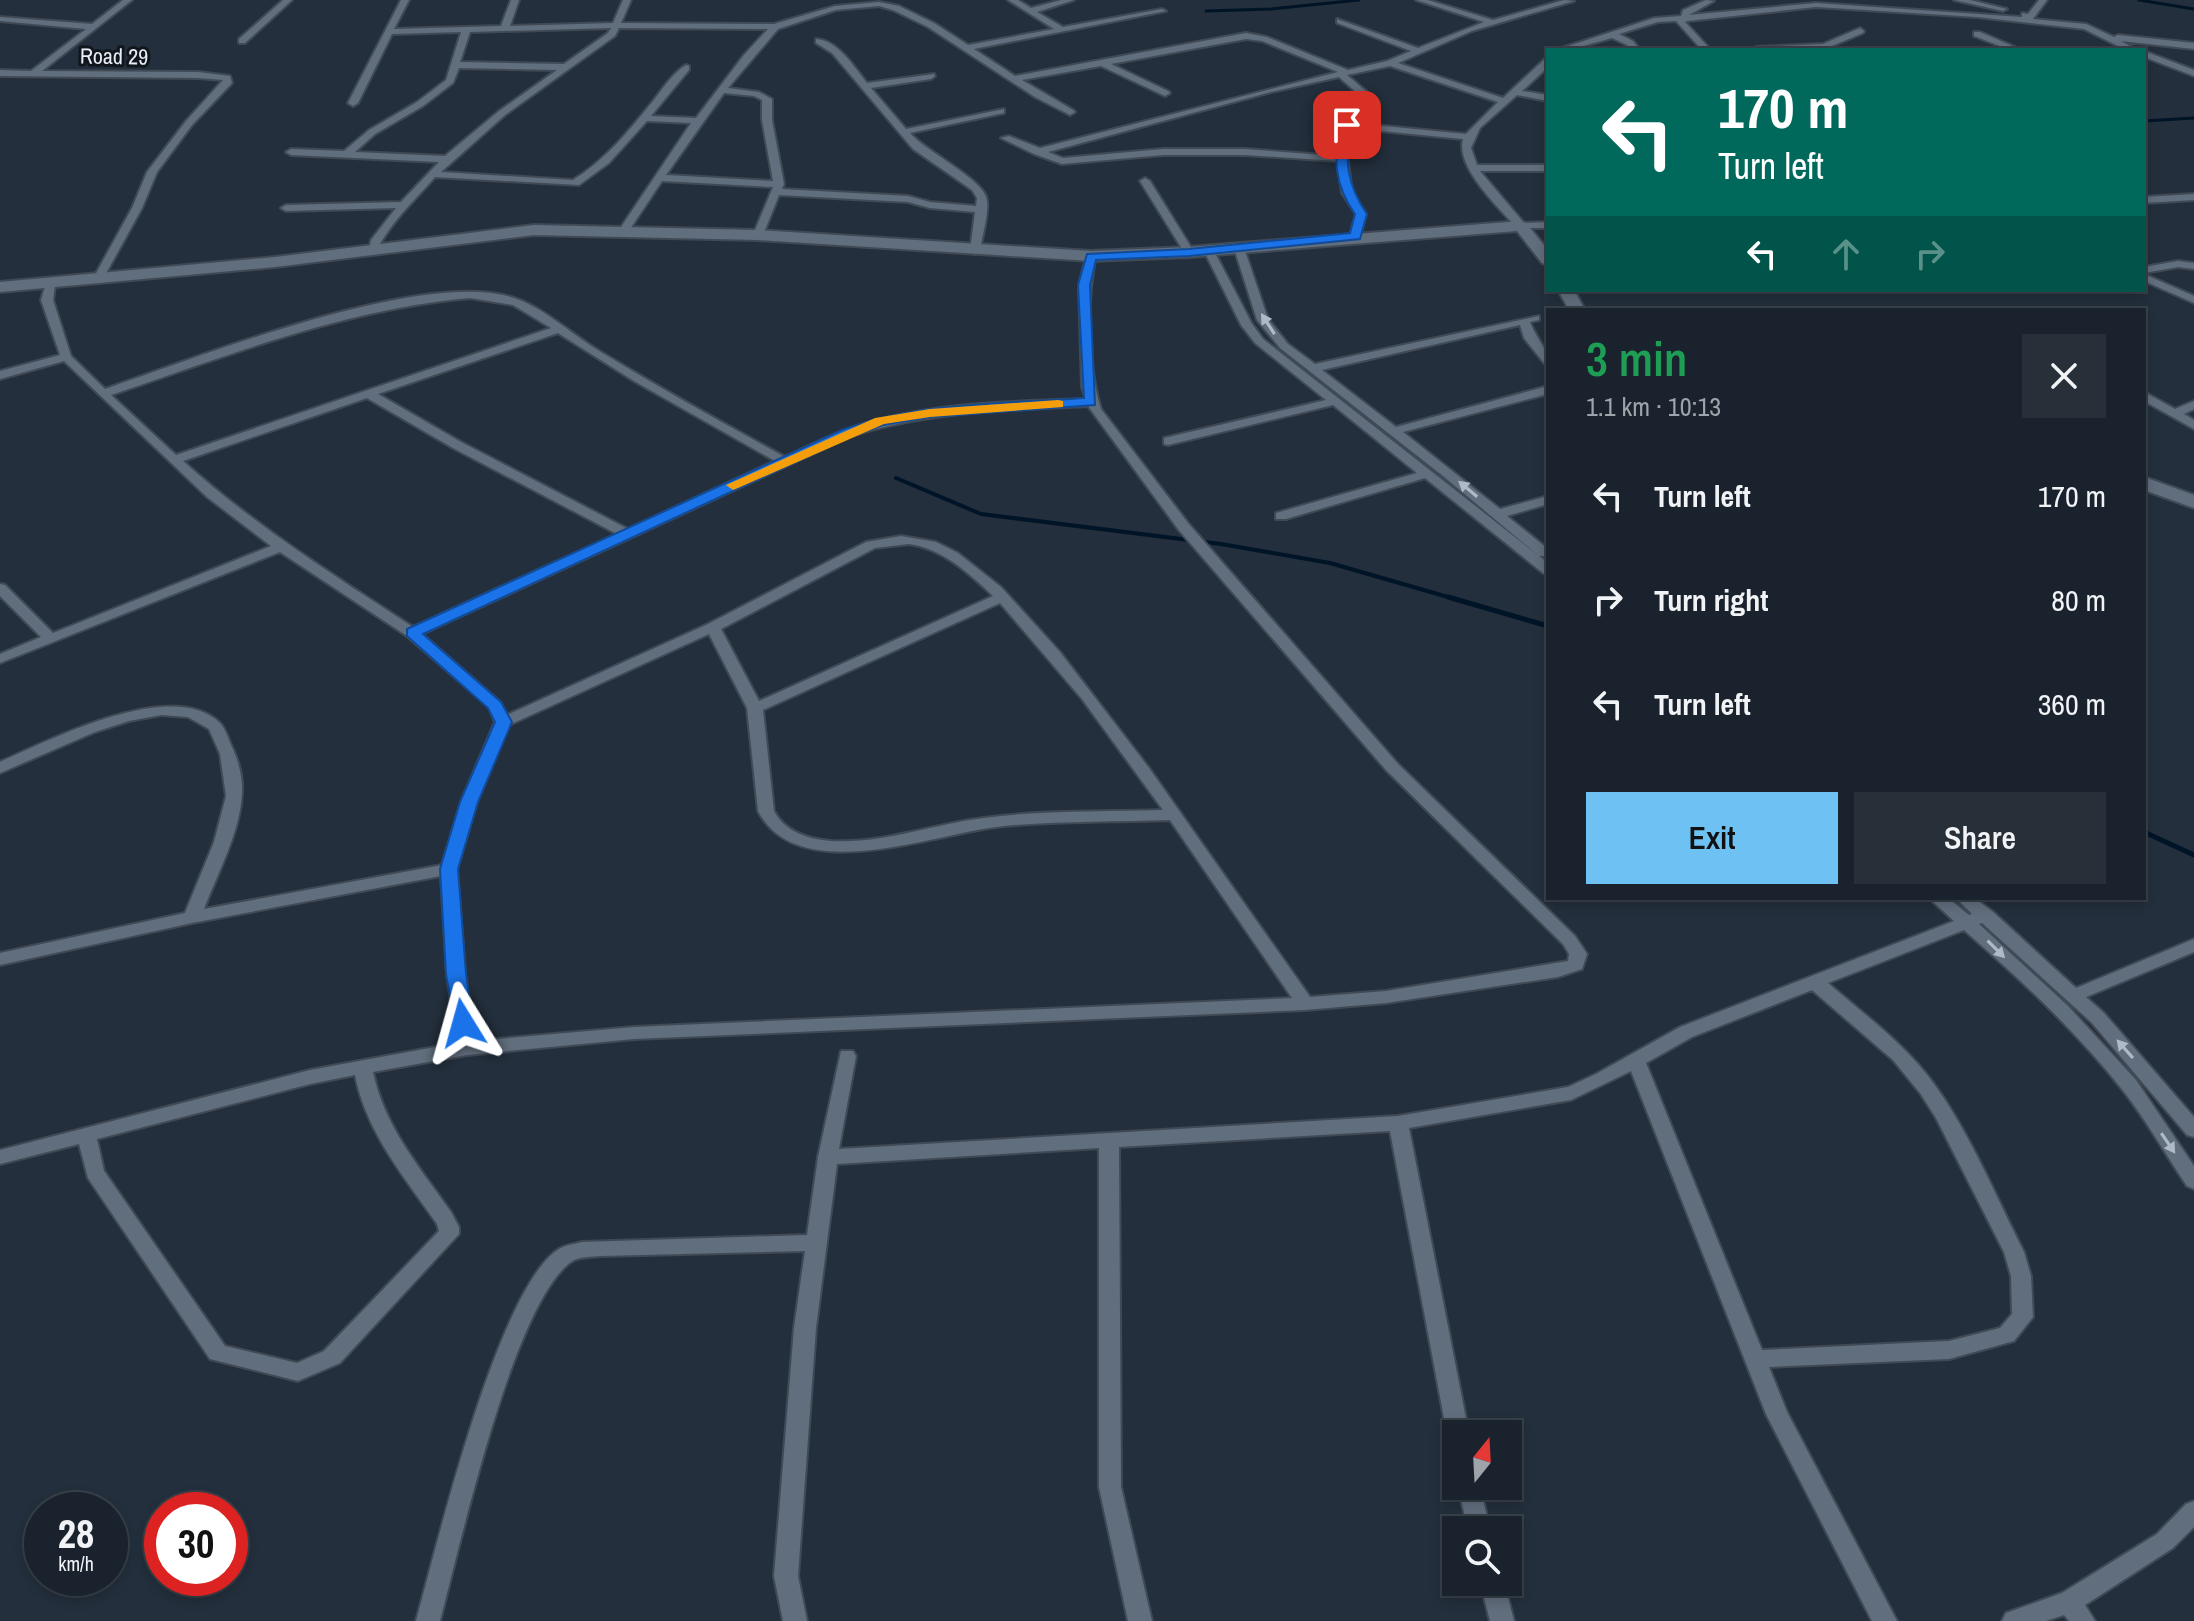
<!DOCTYPE html>
<html lang="en">
<head>
<meta charset="utf-8">
<style>
  body { margin:0; font-family:"Archivo Narrow",sans-serif; background:#272f39; color:#f1f3f6; height:100vh; display:flex; flex-direction:column; font-size:30px; white-space:nowrap }
  * { box-sizing:border-box; margin:0 }
  p { font-size:26px; color:#9fa4aa }
  .icon { flex:none; width:44px; height:44px; fill:none; stroke:currentColor; stroke-width:2; stroke-linecap:round; stroke-linejoin:round }
  .map { position:relative; flex:1; overflow:hidden }
  .drawer { position:absolute; left:1546px; top:308px; width:600px; height:592px; display:flex; flex-direction:column; background:#1a232d; border-radius:0px; box-shadow:0 4px 12px #0003,0 0 0 2px #384049 }
  .drawer>* { flex:none }
  .top-card { position:absolute; left:1546px; top:48px; width:600px; height:244px; border-radius:0px; box-shadow:0 4px 12px #0003,0 0 0 2px #384049; background:#00695c; color:#fff; overflow:hidden }
  .needle { width:52px; rotate:18deg }
  .tools { position:absolute; left:1442px; top:1420px; display:grid; gap:16px }
  .tools a { display:grid; place-items:center; width:80px; height:80px; border-radius:0px; background:#1a232d; box-shadow:0 4px 12px #0003,0 0 0 2px #384049; font-size:40px }
  .speed { position:absolute; left:24px; top:1492px; display:flex; gap:16px; font-size:40px; font-weight:700; text-align:center }
  .speed>* { display:grid; place-content:center; width:104px; height:104px; border-radius:50%; background:#1a232d; box-shadow:0 4px 12px #0003,0 0 0 2px #384049; line-height:1 }
  .speed small { font-size:20px; font-weight:400 }
  .speed .limit { border:12px solid #d22; background:#fff; color:#111 }
  .pin { position:absolute; display:grid; place-items:center; width:68px; height:68px; color:#fff; margin:-34px; border-radius:16px; box-shadow:0 4px 12px #0006 }
  .me { position:absolute; width:88px; margin:-44px; rotate:352deg; stroke-linejoin:round; filter:drop-shadow(0 0 6px #0008) }
  .turn { display:flex; align-items:center; gap:28px; height:168px; padding:0 40px; font-size:36px }
  .turn .icon { width:104px; height:104px; stroke-width:2.5 }
  .turn b { display:block; font-size:56px; line-height:68px }
  .lanes { display:flex; align-items:center; height:76px; padding:0 40px; background:#0003; justify-content:center; gap:40px; direction:ltr }
  .lanes .off { opacity:.35 }
  .round { display:grid; place-items:center; flex:none; width:84px; height:84px; border-radius:0px; background:#272f39 }
  .overview { display:flex; align-items:center; justify-content:space-between; height:136px; padding:0 40px }
  h1 { font-size:48px; font-weight:600; line-height:60px; color:#1e9e55 }
  .primary-button { display:flex; gap:16px; margin-top:auto; padding:16px 40px }
  .primary-button a { flex:1; height:92px; border-radius:0px; background:#6ec2f3; color:#111; font-size:32px; font-weight:600; line-height:92px; text-align:center }
  .primary-button a+a { background:#272f39; color:#f1f3f6 }
  ul { padding:0; list-style:none }
  li { display:flex; align-items:center; gap:24px; height:104px; padding:0 40px }
  li div { flex:1 }
  li b { display:block; font-size:30px }
  li em { font-style:normal }
  .map>svg:first-child { display:block }
  .lines { fill:none; stroke-linecap:round; stroke-linejoin:round }
  .stream-far2 { stroke:#001428; stroke-width:3 }
  .stream-far1 { stroke:#001428; stroke-width:4 }
  .stream { stroke:#001428; stroke-width:5 }
  .street-casing { stroke:#404a56; stroke-width:4 }
  .secondary-casing { stroke:#404a56; stroke-width:4 }
  .street { fill:#616e7d; fill-rule:evenodd }
  .secondary { fill:#616e7d; fill-rule:evenodd }
  .oneway { fill:#b0bac6 }
  .route { fill:#1a73e8; stroke:#114b97; stroke-width:2 }
  .slow { fill:#f59e0b }
  .labels { text-anchor:middle; stroke-width:6; stroke-linejoin:round; paint-order:stroke }
  .far-street-label { font-size:22px; fill:#e5edf6; stroke:#11161c }
</style>
</head>
<body>
<div class="map">
<svg width="2194" height="1621" viewBox="0 0 2194 1621">
  <rect width="100%" height="100%" fill="#232f3c"/>
  <g class="lines">
    <!-- stream-far2 -->
    <path class="stream-far2" d="M2139 0 2194 9
      M1206 11 1271 9 1359 0
      M2144 121 2194 118"/>
    <!-- stream-far1 -->
    <path class="stream-far1" d="M896 478 981 514 1221 544 1330 563 1455 599"/>
    <!-- stream -->
    <path class="stream" d="M1448 597 1548 626
      M2144 832 2194 855"/>
    <defs>
      <path id="street" d="M123 0H132L42 71 198 72 230 76 232 83 192 125 157 172 142 208 104 277 99 280 94 277 132 208 147 172 186 121 223 80 198 78 0 76V70L31 71 86 29 0 21V17L92 24Z
        M283 0H292L245 43H239V39Z
        M401 0H409L394 29 501 26 511 0H519L510 26 613 23 623 0H631L621 23 774 24 835 6 879 2 899 6 934 23 968 45 1054 29 1008 0H1018L1031 8 1061 0H1074L1037 12 1063 27 1162 9 1166 11 974 49 1015 76 1246 33 1267 37 1348 70 1387 61 1411 51 1337 23V19L1418 48 1484 22 1416 0H1428L1493 20 1564 0 1574 1 1472 31 1398 63 1503 98 1548 56V67L1522 91 1548 95V101L1517 95 1480 128 1471 148 1477 165H1548V171H1480L1524 223 1548 222V228H1517C1500 209 1455 167 1463 139L1350 128 1346 147 1352 193 1366 214 1360 236 1355 239 1350 236 1356 214 1342 193 1338 161 1245 155H1163L1062 164 1034 154 1001 138 1009 136 1040 148 1338 72 1262 41 1246 39 1111 64 1168 91 1170 93 1165 96 1101 66 1022 80 1073 110 1075 112 1070 115 1035 97 928 27 893 10 879 6 836 10 778 29 728 88 759 92 772 99V120L784 184 782 189 908 196 930 202 976 206 977 198 972 190 913 149 832 53 816 43V39C838 40 854 67 867 83L934 74 935 76 931 79 871 88 906 129 1004 109V113L910 133C925 151 985 180 987 200 989 215 982 235 980 251L975 254 970 251 975 212 930 208 908 202 779 195 763 235 754 237 753 235 773 187 662 181 628 232H620L619 230 691 123 647 121 609 163 579 185 435 177C415 200 390 223 377 250H369L371 240 396 208 286 211 281 208 286 205 401 202 439 162 291 155 286 152 291 149 344 151 369 130 417 102 446 80 461 32 392 34 358 103 353 106 348 103ZM611 28 608 33 564 64 460 62 470 32ZM619 28 768 29 744 55 696 118 651 116 689 70V66L686 65C671 74 660 93 649 106 626 134 604 161 573 180L441 172 505 115 615 36ZM1390 66 1498 102 1466 134 1353 123 1366 100 1367 92 1347 75ZM459 68 557 70 499 111 445 156 355 152 375 134 423 106 453 83ZM1339 77 1357 93C1354 116 1334 130 1337 156L1245 149H1163L1063 158 1048 152 1271 92ZM724 93 754 96 762 100V120L773 181 666 175Z
        M1706 0 1714 1 1689 15 1816 3 2022 17V13L2028 14 2039 0H2047L2033 19 2086 24 2114 37 2118 35 2194 43V49L2121 41 2137 50H2126L2084 29 1977 17 1816 7 1687 21 1685 22 1711 50H1702L1676 21 1658 22 1619 34 1633 41 1640 50H1631L1627 45 1612 38 1569 50H1556L1654 18 1681 16 1683 10Z
        M1954 0H1970L2007 9 2003 11Z
        M1860 28 1864 31 1863 33 1832 46 1843 50 1818 48 1752 50 1756 47 1823 44Z
        M1974 32H1980L2022 50H2010L1974 36Z
        M2144 51 2194 70V76L2144 57Z
        M1145 178 1150 181 1194 252 1193 254 1184 252 1140 181Z
        M2194 194V200L2144 203V197Z
        M1239 245 1244 248 1268 319 1288 344 1315 364 1539 316V320L1530 322C1536 338 1548 349 1548 364L1544 363 1524 338 1520 325 1322 370 1396 427 1548 386V394L1403 432 1500 509 1548 496V504L1507 516 1548 549V556H1539L1443 476 1280 348 1257 320 1234 248Z
        M1205 249 1214 251 1252 324 1263 339 1548 563V574L1543 573 1425 478 1286 519H1276V513L1417 473 1333 405 1168 445 1164 444V438L1326 400 1255 343 1241 325 1204 251Z
        M1087 254 1096 256C1086 298 1088 367 1101 409L1188 523 1398 764 1575 936 1587 954 1582 969 1558 977 1386 1003 1305 1010 634 1039 467 1055 373 1072C384 1126 420 1168 451 1212L459 1227V1234L340 1363 298 1381 210 1359 88 1178 79 1144 0 1164V1150L310 1070 457 1043 447 974 441 876 192 923 0 965V953L185 913 214 842 226 796 220 754 209 729 188 717 161 715 129 721 95 732 0 773V762C50 740 172 677 220 723 225 728 228 738 231 745 238 759 243 777 242 793 240 833 218 872 204 909L442 865 461 802 495 722 489 707 407 636 280 552 0 663V654L41 637 0 596V584L5 585 53 633 271 546 207 497 64 361 0 379V371L60 355 41 300 46 283 55 285 53 300 71 356 105 389C196 358 425 267 514 298 544 308 569 332 596 349 658 387 721 422 785 457 813 444 841 430 871 422 940 402 1014 402 1086 399L1082 387 1079 285ZM470 298 513 305 551 328 176 455 111 395C229 355 346 309 470 298ZM558 333 634 381 775 461 628 529 461 442 378 394ZM367 398 453 448 617 534 413 627C333 575 254 525 183 461ZM1088 406 1178 529 1386 770 1563 944 1569 954 1568 961 1386 991 1310 997 1149 768 1060 652 1001 587 958 553 936 542 901 536 866 542 708 624 507 715 500 702 422 634 851 436C929 411 1008 410 1088 406ZM909 544C942 548 970 574 993 596L759 701 721 629 875 548ZM1000 603 1082 699 1163 810C1103 812 1043 810 984 818 933 824 883 844 831 841 808 839 785 832 774 811L763 710ZM709 634 747 708 758 811C798 889 938 832 1004 826 1059 821 1114 822 1170 820L1292 998 634 1027 475 1041 465 974 457 869 477 802 509 725ZM355 1075C366 1132 405 1178 437 1224L439 1231 324 1351 297 1363 225 1346 104 1171 97 1139 310 1084Z
        M2178 261 2194 263V269L2178 267 2144 273V267Z
        M2144 274 2194 296V303L2144 281Z
        M2144 392 2175 409 2194 401V409L2184 414 2194 420V429L2144 401Z
        M1929 898H1948L1969 915 1972 914 1956 898H1974L1992 911 2076 988 2194 939V952L2086 997 2104 1013 2194 1117V1137L2187 1135 2092 1023 1982 923 1979 924 2068 1006 2136 1080 2194 1166V1189L2187 1186C2165 1154 2146 1119 2121 1088 2075 1030 2020 979 1964 930L1828 983C1865 1015 1906 1045 1934 1084 1971 1135 1996 1197 2024 1252L2031 1276 2033 1317 2014 1341 1949 1359 1769 1367 1787 1412 1897 1621H1872L1766 1414 1631 1071 1571 1100 1409 1128 1469 1434H1456V1443L1450 1441 1447 1434 1390 1131 1119 1147 1121 1487 1152 1621H1128L1099 1487V1148L837 1164 816 1328 798 1576 807 1621H783L774 1576 794 1328 805 1251 601 1256C592 1257 579 1256 571 1262 513 1304 460 1546 440 1621H416C437 1546 498 1287 559 1249 565 1245 575 1244 582 1242L807 1235 818 1157 841 1051H853L856 1056 839 1149 1398 1116 1568 1087 1596 1074 1680 1027 1954 921ZM1812 990 1893 1060 1920 1093 1936 1118 2004 1252 2011 1276 2012 1314 2000 1328 1949 1341 1762 1350 1646 1063 1692 1037Z
        M1458 1486H1480L1490 1530H1468Z
        M2194 1501V1527L2173 1548 2085 1605 2095 1621H2069L2064 1615 2046 1621H2002L2006 1613 2062 1593 2157 1534 2186 1504Z
        M1480 1582H1504L1514 1621H1490Z"/>
      <path id="secondary" d="M1521 221 1526 223 1548 250V265L1542 263 1517 231 1189 257 1091 261 758 240 534 235 275 267 0 292V282L275 257 534 225 758 230 1091 251 1189 247Z
        M1558 290H1574L1585 310H1569Z
        M2144 477 2194 495V508L2144 490Z"/>
    </defs>
    <!-- street casing -->
    <use href="#street" class="street-casing"/>
    <!-- secondary casing -->
    <use href="#secondary" class="secondary-casing"/>
    <!-- street -->
    <use href="#street" class="street"/>
    <!-- secondary -->
    <use href="#secondary" class="secondary"/>
  </g>
  <!-- one-way arrows -->
  <defs><path id="oneway-solid" d="M-6-.8H1V-3.2L6.5 0L1 3.2V.8H-6Z" transform="scale(2)"/></defs>
  <g class="oneway">
    <use href="#oneway-solid" transform="translate(1268 324) rotate(-123)"/>
    <use href="#oneway-solid" transform="translate(1468 489) rotate(-140)"/>
    <use href="#oneway-solid" transform="translate(1996 949) rotate(45)"/>
    <use href="#oneway-solid" transform="translate(2125 1049) rotate(-131)"/>
    <use href="#oneway-solid" transform="translate(2168 1143) rotate(56)"/>
  </g>
  <!-- route -->
  <path class="route" d="M1347 122 1353 125C1343 158 1347 185 1367 214L1360 239 1189 256 1096 260 1090 285 1095 405 930 417 883 425 852 436 423 634 501 702 512 722 478 802 458 869 466 974 473 1023 470 1029H456L446 974 440 869 460 802 495 722 488 708 407 636V629L842 430C919 402 1003 404 1084 398L1078 285 1087 254 1189 249 1350 233 1355 214C1335 186 1332 158 1342 125Z"/>
  <!-- slow -->
  <path class="slow" d="M1058 400 1063 401V407L930 417 884 424 738 488 733 490 726 485 875 418 930 409Z"/>
  <g class="labels">
    <!-- far-street labels -->
    <g class="far-street-label">
      <text transform="translate(114 56) rotate(1)" y="8">Road 29</text>
    </g>
  </g>
</svg>
<div class="tools">
<a><svg class="needle" viewBox="-14 -14 28 28"><path d="M0-13l5 13h-10z" fill="#e53935"/><path d="M0 13l5-13h-10z" fill="#9fa4aa"/></svg></a>
<a><svg class="icon" aria-label="search" viewBox="0 0 24 24"><circle cx="10" cy="10" r="6"/><path d="M15 15l6 6"/></svg></a>
</div>
<div class="speed"><div>28<small>km/h</small></div><div class="limit">30</div></div>
<div class="pin" style="left:1347px;top:125px;background:#d93025"><svg class="icon" aria-label="arrive" viewBox="0 0 24 24"><path d="M6 21V4h12l-3 4 3 4H6"/></svg></div>
<svg class="me" style="left:463px;top:1023px" viewBox="-20 -20 40 40"><path d="M0-17L14 15 0 8-14 15z" fill="#1a73e8" stroke="#fff" stroke-width="4"/></svg>
<div class="top-card">
<div class="turn"><svg class="icon" aria-label="left" viewBox="0 0 24 24"><path d="M17 20v-9H6M10 6l-5 5 5 5"/></svg><div><b>170 m</b>Turn left</div></div>
<div class="lanes"><svg class="icon" aria-label="left" viewBox="0 0 24 24"><path d="M17 20v-9H6M10 6l-5 5 5 5"/></svg><svg class="icon off" aria-label="ahead" viewBox="0 0 24 24"><path d="M12 20V5M6 11l6-6 6 6"/></svg><svg class="icon off" aria-label="right" viewBox="0 0 24 24"><path d="M7 20v-9h11M14 6l5 5-5 5"/></svg></div>
</div>
<section class="drawer">
<div class="overview"><div><h1>3 min</h1><p>1.1 km · 10:13</p></div><a class="round"><svg class="icon" aria-label="close" viewBox="0 0 24 24"><path d="M6 6l12 12M18 6L6 18"/></svg></a></div>
<ul>
<li><svg class="icon" aria-label="left" viewBox="0 0 24 24"><path d="M17 20v-9H6M10 6l-5 5 5 5"/></svg><div><b>Turn left</b></div><em>170 m</em></li>
<li><svg class="icon" aria-label="right" viewBox="0 0 24 24"><path d="M7 20v-9h11M14 6l5 5-5 5"/></svg><div><b>Turn right</b></div><em>80 m</em></li>
<li><svg class="icon" aria-label="left" viewBox="0 0 24 24"><path d="M17 20v-9H6M10 6l-5 5 5 5"/></svg><div><b>Turn left</b></div><em>360 m</em></li>
</ul>
<div class="primary-button"><a>Exit</a><a>Share</a></div>
</section>
</div>
</body>
</html>
